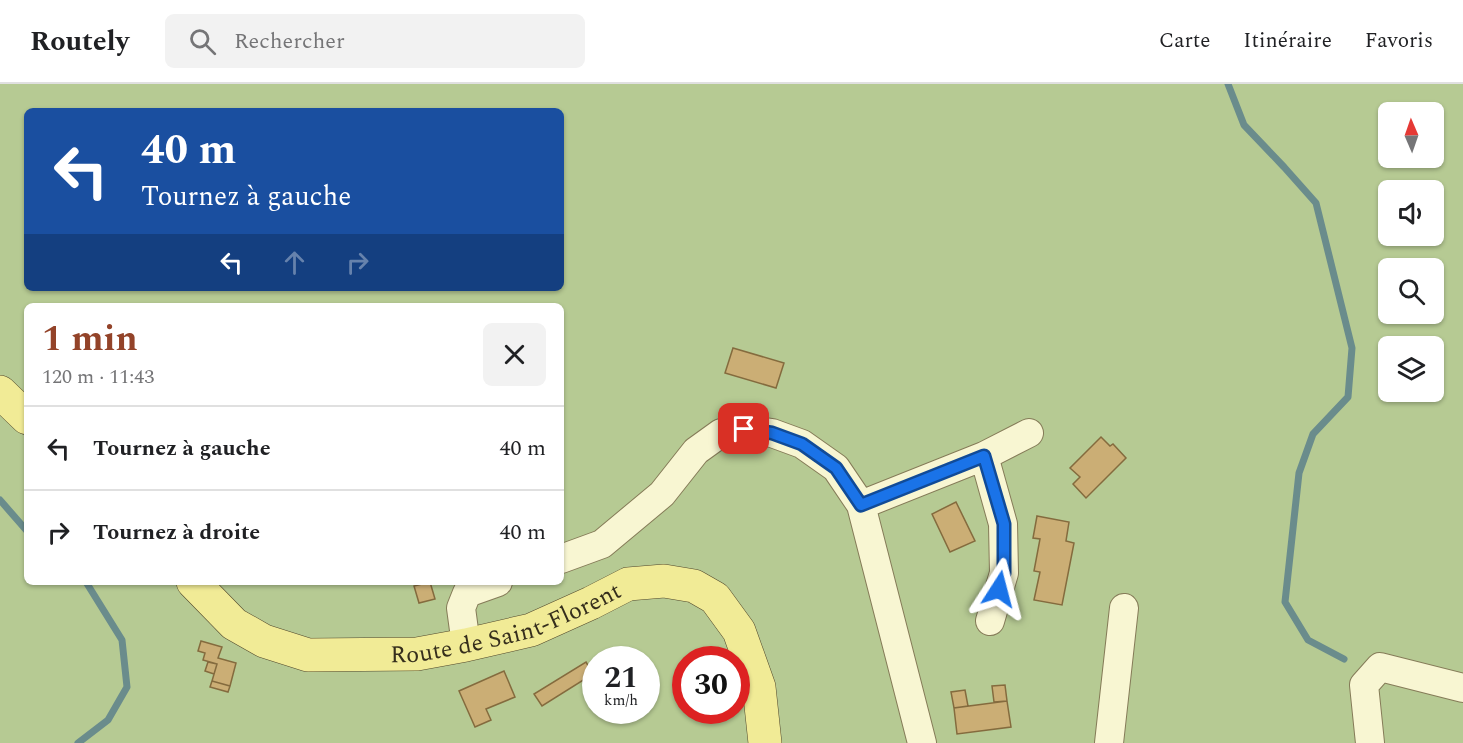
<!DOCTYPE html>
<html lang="fr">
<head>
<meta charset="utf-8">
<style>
  body { margin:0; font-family:Spectral,serif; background:#f2f2f2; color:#202124; height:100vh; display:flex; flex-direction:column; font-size:22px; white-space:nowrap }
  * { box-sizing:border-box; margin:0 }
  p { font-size:20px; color:#757577 }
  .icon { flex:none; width:33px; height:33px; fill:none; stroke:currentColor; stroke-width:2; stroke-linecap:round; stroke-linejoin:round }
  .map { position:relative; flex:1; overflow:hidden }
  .drawer { position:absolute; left:24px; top:219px; width:540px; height:282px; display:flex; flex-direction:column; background:#fff; border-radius:9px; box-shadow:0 2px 4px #0004 }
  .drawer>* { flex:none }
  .banner { position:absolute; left:24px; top:24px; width:540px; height:183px; border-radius:9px; box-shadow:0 2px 4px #0004; background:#1a4fa0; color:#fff; overflow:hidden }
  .needle { width:39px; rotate:358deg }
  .controls { position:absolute; left:1378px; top:18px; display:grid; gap:12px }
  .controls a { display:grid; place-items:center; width:66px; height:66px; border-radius:9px; background:#fff; box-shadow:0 2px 4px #0004; font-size:30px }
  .speed { position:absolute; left:582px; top:562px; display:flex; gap:12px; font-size:30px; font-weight:700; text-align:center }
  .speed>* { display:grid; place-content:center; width:78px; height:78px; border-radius:50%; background:#fff; box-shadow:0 2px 4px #0004; line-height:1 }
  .speed small { font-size:15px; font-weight:400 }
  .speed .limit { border:9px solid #d22; background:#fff; color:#111 }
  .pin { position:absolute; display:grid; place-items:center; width:51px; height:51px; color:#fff; margin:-26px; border-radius:12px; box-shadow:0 3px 9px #0006 }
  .me { position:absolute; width:66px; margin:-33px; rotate:9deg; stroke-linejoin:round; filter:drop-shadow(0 0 4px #0008) }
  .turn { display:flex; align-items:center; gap:21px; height:126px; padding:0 18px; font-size:27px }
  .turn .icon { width:78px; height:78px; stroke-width:2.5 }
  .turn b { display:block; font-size:42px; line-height:51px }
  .lanes { display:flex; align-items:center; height:57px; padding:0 18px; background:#0003; justify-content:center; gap:30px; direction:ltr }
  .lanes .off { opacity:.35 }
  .round { display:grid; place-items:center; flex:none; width:63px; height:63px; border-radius:9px; background:#f2f2f2 }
  .summary { display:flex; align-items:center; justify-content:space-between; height:102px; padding:0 18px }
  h1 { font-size:36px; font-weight:700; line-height:45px; color:#934329 }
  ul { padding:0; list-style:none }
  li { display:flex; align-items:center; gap:18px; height:84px; padding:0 18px; border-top:2px solid #e0e0e0 }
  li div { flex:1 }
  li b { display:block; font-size:22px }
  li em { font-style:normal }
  header { display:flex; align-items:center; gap:36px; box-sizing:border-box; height:84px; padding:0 30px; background:#fff; border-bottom:2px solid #e0e0e0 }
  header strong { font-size:28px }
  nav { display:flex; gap:33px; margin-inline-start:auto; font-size:21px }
  .search { width:420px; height:54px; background:#f2f2f2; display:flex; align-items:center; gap:15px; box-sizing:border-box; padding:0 21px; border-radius:9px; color:#757577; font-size:22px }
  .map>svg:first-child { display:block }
  .green { fill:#b6ca93; fill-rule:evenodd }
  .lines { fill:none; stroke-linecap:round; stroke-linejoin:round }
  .stream { stroke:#6a8c8c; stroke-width:7 }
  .building { fill:#cbae75; stroke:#846b3e; stroke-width:1.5 }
  .minor-casing { stroke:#857b58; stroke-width:30 }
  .major-casing { stroke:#52482c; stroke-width:34 }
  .minor { stroke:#f8f6d2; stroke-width:28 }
  .major { stroke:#f1eb96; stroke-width:33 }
  .route-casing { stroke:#114b97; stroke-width:15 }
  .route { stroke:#1a73e8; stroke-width:10 }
  .labels { text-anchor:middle; stroke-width:4.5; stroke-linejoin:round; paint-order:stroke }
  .street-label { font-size:24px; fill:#352e1c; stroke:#f4f3ce }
</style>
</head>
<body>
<header>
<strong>Routely</strong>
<div class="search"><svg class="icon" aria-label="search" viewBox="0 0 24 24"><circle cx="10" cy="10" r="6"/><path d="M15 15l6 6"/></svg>Rechercher</div>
<nav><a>Carte</a><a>Itinéraire</a><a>Favoris</a></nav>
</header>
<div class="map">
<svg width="1463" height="659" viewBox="0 0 1463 659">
  <rect width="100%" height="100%" fill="#edebbf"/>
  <!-- green -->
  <path class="green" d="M0 0H1463V659H0ZM27 27H561V204H27ZM1389 28H1434V74H1389ZM1389 106H1434V152H1389ZM1389 184H1434V230H1389ZM27 222H561V498H27ZM1389 262H1434V308H1389ZM596 576H646V627H596ZM686 576H736V627H686Z"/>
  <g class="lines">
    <!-- stream -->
    <path class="stream" d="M1228 0 1244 41 1284 83 1316 119 1352 264 1348 313 1313 350 1299 389 1285 518 1308 556 1344 575
      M0 416 27 447
      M78 659 108 636 127 603 122 556 86 498"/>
  </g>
  <!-- building -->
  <path class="building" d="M733 264 784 279 776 304 725 289Z
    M1101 353 1110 362 1113 360 1126 374 1086 414 1073 400 1080 393 1070 384Z
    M956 418 975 457 950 468 932 430Z
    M1037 432 1069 438 1066 457 1074 459 1062 521 1034 516 1040 488 1034 487 1040 455 1033 454Z
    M430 498 435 515 419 519 414 502Z
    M201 557 222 563 218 574 236 579 230 602 212 597 217 580 203 576 205 569 198 567Z
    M208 578 217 580 214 590 205 587Z
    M586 578 593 590 542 622 534 610Z
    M504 587 515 613 486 625 491 636 475 643 459 607Z
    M212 597 230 602 228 608 210 603Z
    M1005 601 1007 617 994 618 992 602Z
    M965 606 968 622 954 624 951 608Z
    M1007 617 1011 643 957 650 954 624Z"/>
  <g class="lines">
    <defs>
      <path id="minor" d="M984 372 1003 440 1004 489 990 537
        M861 421 984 372 1029 349
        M561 475 602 460 662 410 696 367 721 349 744 345 772 349 802 360 836 384 861 421 922 659
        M466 561 461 524 467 509 498 498
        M1109 659 1124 524
        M1370 659 1364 601 1380 583 1463 604"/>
      <g id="major">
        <path d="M0 308 27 334"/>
        <path id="s1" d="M193 498 234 540 264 557 308 571 417 570 466 561 531 546 591 519 628 500 664 497 694 502 715 514 739 547 759 603 765 659"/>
      </g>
    </defs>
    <!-- minor casing -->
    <use href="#minor" class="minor-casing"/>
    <!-- major casing -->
    <use href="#major" class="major-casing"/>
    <!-- minor -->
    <use href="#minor" class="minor"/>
    <!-- major -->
    <use href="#major" class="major"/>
  </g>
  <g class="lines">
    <defs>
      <path id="route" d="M744 345 772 349 802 360 836 384 861 421 984 372 1004 440V489L999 505"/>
    </defs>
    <!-- route casing -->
    <use href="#route" class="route-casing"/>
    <!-- route -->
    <use href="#route" class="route"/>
  </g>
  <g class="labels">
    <!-- street labels -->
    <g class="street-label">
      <text dy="8" stroke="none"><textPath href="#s1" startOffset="342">Route de Saint-Florent</textPath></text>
    </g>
  </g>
</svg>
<div class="controls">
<a><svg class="needle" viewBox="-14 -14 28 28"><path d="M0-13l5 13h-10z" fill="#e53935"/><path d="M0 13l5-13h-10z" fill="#757577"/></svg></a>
<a><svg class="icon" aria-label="sound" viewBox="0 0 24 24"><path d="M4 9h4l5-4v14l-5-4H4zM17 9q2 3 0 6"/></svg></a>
<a><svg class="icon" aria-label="search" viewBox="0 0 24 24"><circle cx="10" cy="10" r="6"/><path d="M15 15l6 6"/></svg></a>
<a><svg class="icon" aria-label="layers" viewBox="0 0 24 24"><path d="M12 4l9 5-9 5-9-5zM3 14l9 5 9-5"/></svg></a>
</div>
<div class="speed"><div>21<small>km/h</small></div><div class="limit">30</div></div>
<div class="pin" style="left:744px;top:345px;background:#d93025"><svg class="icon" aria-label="arrive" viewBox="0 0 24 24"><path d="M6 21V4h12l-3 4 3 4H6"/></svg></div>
<svg class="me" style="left:999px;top:505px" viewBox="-20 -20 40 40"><path d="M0-17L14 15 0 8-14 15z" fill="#1a73e8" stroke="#fff" stroke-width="4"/></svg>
<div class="banner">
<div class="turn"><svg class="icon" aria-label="left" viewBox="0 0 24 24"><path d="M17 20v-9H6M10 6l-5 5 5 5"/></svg><div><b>40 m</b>Tournez à gauche</div></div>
<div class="lanes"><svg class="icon" aria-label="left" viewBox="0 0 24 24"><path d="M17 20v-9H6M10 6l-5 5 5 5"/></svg><svg class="icon off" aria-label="ahead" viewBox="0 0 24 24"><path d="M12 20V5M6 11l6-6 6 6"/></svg><svg class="icon off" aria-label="right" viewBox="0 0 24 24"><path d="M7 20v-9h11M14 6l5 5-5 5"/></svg></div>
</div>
<section class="drawer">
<div class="summary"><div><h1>1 min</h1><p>120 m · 11:43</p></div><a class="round"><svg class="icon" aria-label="close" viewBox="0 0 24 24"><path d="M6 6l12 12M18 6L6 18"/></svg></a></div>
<ul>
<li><svg class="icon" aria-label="left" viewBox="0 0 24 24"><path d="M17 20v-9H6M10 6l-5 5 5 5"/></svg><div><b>Tournez à gauche</b></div><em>40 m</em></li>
<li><svg class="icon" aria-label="right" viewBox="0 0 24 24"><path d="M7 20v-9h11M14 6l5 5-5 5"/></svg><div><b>Tournez à droite</b></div><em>40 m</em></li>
</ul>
</section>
</div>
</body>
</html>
